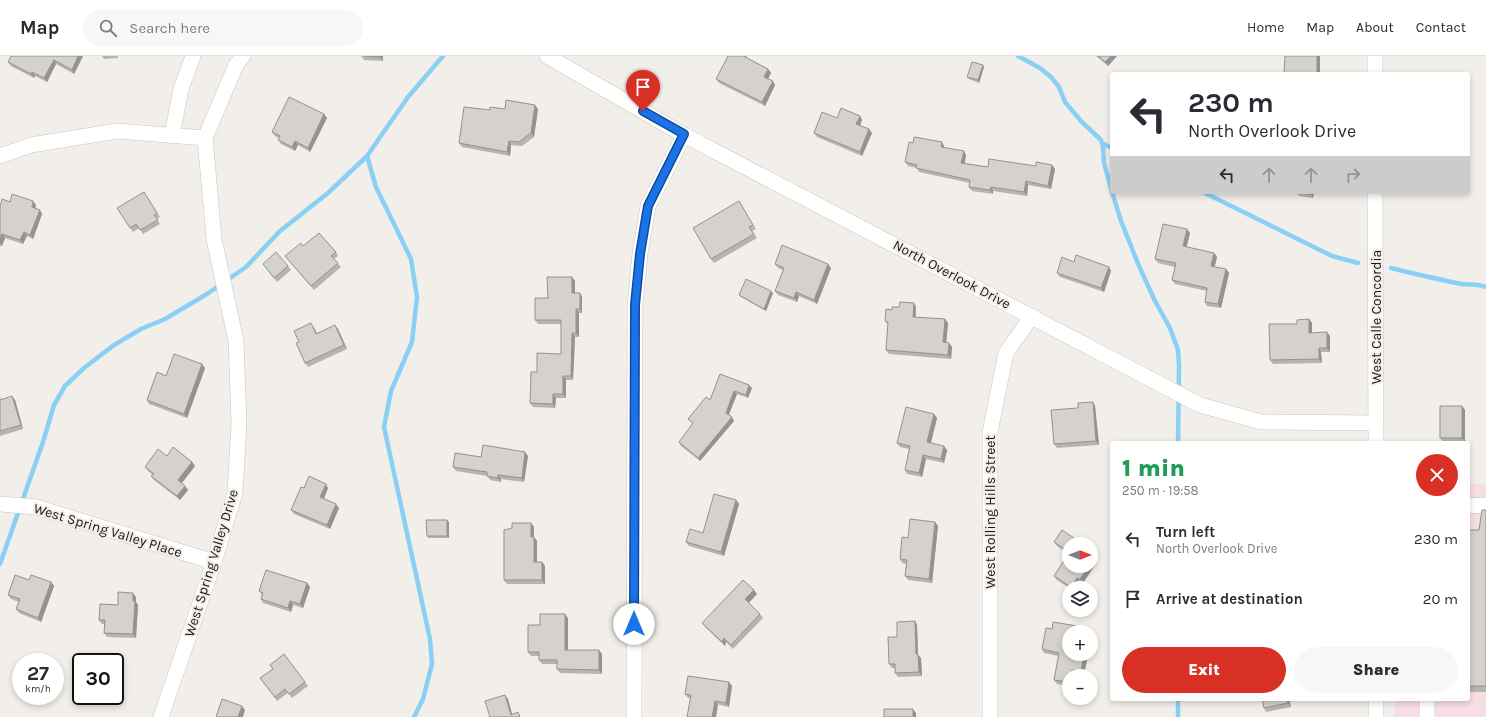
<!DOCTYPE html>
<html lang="en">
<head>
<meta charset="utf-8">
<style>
  body { margin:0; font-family:Karla,sans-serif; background:#f7f7f7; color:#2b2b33; height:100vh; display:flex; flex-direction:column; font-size:15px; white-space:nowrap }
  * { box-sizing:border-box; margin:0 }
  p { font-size:13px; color:#7c7c81 }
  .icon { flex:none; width:22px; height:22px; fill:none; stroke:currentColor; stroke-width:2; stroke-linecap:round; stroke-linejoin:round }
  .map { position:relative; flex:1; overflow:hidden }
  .drawer { position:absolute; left:1110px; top:385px; width:360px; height:260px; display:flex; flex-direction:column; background:#fff; border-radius:4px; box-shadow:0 2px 6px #0003 }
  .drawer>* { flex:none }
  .banner { position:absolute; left:1110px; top:16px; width:360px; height:122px; border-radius:4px; box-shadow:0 2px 6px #0003; background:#fff; color:#2b2b33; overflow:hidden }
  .needle { width:26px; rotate:90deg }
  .tools { position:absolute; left:1062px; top:481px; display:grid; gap:8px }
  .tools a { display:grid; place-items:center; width:36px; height:36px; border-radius:50%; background:#fff; box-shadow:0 2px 6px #0003; font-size:20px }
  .speed { position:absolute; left:12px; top:597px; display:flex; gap:8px; font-size:20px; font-weight:700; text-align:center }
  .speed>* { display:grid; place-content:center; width:52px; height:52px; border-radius:50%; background:#fff; box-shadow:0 2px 6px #0003; line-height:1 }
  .speed small { font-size:10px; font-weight:400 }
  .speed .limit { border:2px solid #111; border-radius:6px; background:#fff; color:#111 }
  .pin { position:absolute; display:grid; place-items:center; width:34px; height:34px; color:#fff; margin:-41px -17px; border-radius:50% 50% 50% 0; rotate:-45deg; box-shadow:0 0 4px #0007 }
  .pin .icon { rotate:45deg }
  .me { position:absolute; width:44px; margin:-22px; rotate:0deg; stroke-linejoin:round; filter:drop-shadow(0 0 3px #0008) }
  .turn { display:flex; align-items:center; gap:14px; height:84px; padding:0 12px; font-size:18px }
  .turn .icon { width:52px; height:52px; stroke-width:2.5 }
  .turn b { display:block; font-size:28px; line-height:34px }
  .lanes { display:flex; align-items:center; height:38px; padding:0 12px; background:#0003; justify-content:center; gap:20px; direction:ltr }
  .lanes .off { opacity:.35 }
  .round { display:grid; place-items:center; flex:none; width:42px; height:42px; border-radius:21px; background:#f7f7f7 }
  .headline { display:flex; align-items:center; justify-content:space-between; height:68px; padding:0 12px }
  h1 { font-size:24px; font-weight:800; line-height:30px; color:#1e9e55 }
  .button { display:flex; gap:8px; margin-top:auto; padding:8px 12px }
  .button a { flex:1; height:46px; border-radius:24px; background:#d93025; color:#fff; font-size:16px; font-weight:800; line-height:46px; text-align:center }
  .button a+a { background:#f7f7f7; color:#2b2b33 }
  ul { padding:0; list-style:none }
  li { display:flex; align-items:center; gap:12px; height:60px; padding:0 12px }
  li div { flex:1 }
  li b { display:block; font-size:15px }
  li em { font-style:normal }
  header { display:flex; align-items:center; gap:24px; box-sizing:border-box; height:56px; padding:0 20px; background:#fff; border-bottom:1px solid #e1e1e2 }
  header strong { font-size:19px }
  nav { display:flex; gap:22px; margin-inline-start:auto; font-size:14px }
  .search { width:280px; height:36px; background:#f7f7f7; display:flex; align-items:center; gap:10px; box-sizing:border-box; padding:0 14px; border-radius:22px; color:#7c7c81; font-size:15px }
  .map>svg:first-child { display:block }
  .education { fill:#f7dde4 }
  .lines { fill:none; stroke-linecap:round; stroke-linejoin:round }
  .stream { stroke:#8ad0f5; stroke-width:4.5 }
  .minor-casing { stroke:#c9c5c0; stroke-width:16 }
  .minor { stroke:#fff; stroke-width:15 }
  .wall { fill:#b7b4af }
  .shaded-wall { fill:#95928f }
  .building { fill:#d5d1cc; stroke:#95928f }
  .route-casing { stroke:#114b97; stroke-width:10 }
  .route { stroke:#1a73e8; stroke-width:7 }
  .labels { text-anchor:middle; stroke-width:4; stroke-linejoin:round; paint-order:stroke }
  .street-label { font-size:14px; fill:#1a1816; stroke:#f2eee9 }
</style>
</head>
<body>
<header>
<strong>Map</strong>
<div class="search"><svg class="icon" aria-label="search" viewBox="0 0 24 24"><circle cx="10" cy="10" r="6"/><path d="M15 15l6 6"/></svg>Search here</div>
<nav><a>Home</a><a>Map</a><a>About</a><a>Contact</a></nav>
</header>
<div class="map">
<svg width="1486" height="661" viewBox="0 0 1486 661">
  <rect width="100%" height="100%" fill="#f2eee9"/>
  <!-- education -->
  <path class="education" d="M1468 428H1486V661H1395V643H1468Z"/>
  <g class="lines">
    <!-- stream -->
    <path class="stream" d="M1018 0 1040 12 1051 21 1059 31 1065 46 1081 65 1101 84 1103 91 1104 107 1112 136
      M1102 87 1112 92
      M367 100 376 131 411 203 417 241 412 286 391 335 384 371 430 583 432 608 423 643 414 661
      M1112 136 1121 165 1139 210 1155 245 1170 272 1178 294 1179 310 1178 387
      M1203 136 1332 200 1358 207
      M1391 212C1414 218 1438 223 1461 228 1470 229 1478 228 1486 231
      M0 508 43 386 54 349 65 330 84 312 114 289 141 273 165 263 207 238 246 211 280 175 328 137 367 100 408 41 443 0
      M1178 643V661"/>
    <defs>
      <path id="minor" d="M547 0 684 79 1200 349 1261 366 1376 367
        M1375 0V18
        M172 79 181 33 193 0
        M0 100 31 89 117 75 205 82
        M1375 136 1376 387
        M0 448 36 451 214 506
        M1468 450 1486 449
        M161 661 214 506 235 437 239 367 236 285 214 183 205 82 236 9 243 0
        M634 661 635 249 640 198 648 150 684 79
        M990 661V376L1006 297 1032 260
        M1376 661V643
        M1427 661V643"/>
    </defs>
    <!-- minor casing -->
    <use href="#minor" class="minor-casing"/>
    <!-- minor -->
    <use href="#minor" class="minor"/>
  </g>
  <!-- wall -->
  <path class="wall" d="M83 0 74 18 56 8 47 26 35 20 34 22 11 10 8 6Z
    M102 0H118V2L104 3Z
    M361 0H383V5L364 4Z
    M728 0H747V2L768 13 771 17 768 23 775 29 765 50 719 27 716 23Z
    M1096 0H1117L1108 10Z
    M984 11 979 27 969 23 967 21Z
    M505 53H538L534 81 522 90 511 89 510 100 462 91 459 87 490 54Z
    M324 58 327 62 310 96 298 89 295 95 281 88 278 84 279 82 275 80 272 76Z
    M860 60 862 64 860 69 872 77 862 100 817 81 814 77 837 62Z
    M944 90V91L966 99 965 107 988 111 1036 110 1052 109 1055 113 1051 133 1028 129 1027 140 993 135V138L972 135 969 131 970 127 919 116 917 112 908 110 905 106Z
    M1292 136H1314L1313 142 1299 140 1296 137Z
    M147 140 160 161 157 163 160 168 143 178 139 172 133 176 117 152Z
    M739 145 756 173 752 175 757 182 714 207 711 203Z
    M10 146 36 149 35 152 42 158 33 183 27 180 23 188 5 182 2 190H0V151Z
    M1190 177 1186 191 1214 197 1217 201 1214 211 1226 213 1229 217 1221 252 1207 250 1205 246 1207 235 1175 228 1172 224 1175 211 1158 207 1155 203Z
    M303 190 336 196 338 200 334 203 341 211 314 234 285 200Z
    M1074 206 1111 215 1104 236 1060 221 1057 217Z
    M263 208 288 210 291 214 277 226Z
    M775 208 831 212 817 248 799 240 797 246 778 239 775 235 783 214 778 212Z
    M572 221 575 225V237H580L582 241V257H579V281H575L573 324H566V342H556L555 352 533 351 530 347 537 316 561 298V268H538L535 264 548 242Z
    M773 237 766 255 741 241 739 239Z
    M914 247 916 251V261L945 263 948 267 946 286 949 287 952 291 951 303 889 298 886 294 888 269 885 265 892 254Z
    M1309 263 1312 267V277L1330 280V296H1321L1322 307 1273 308 1270 304 1297 268Z
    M314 271 317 277 338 273 347 293 308 311 305 307 299 286Z
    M205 312 187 362 149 348 147 344 166 320Z
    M720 318 752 332 748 342 737 338 729 359 732 361 734 365 700 405 681 390 679 386 693 368 688 363 710 344Z
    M0 341 1 343 15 344 23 373 0 380Z
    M1093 346 1095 350 1099 389 1057 392 1054 388 1078 352Z
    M1462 350 1465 354V386H1443L1440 382Z
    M934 358 937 362 931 387 947 394 944 407 926 403 922 421 907 418 905 414 909 393 900 391 897 387Z
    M167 400 192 406 195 410 182 427 188 434 180 444 154 424 151 420 153 419 148 415 145 411Z
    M528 400 524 426 501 423V426L490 424 487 420 456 415 453 411 481 401Z
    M304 432H328L324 442 339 452 330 473 294 458 291 454Z
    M736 444 739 448 724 500 689 490 686 486 703 477Z
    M1486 454V636H1468V474H1479Z
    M449 466V482H428L427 480Z
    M935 466 938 470 932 527 908 524 905 520 906 508 902 507 900 503 908 482Z
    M531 467 534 471V481L537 485V506H542L545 510V528H507L504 524Z
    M1077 484 1079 488H1069V510L1092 505 1095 509 1083 527 1080 526 1076 532H1069L1057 524 1054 520 1068 498 1057 490 1054 486Z
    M29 524 51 526 54 530 41 566 19 557 16 553 19 546 11 543 8 539Z
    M307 527 310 531 303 552 293 549 291 556 263 547 261 543 262 539 259 535Z
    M757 538 749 547 760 558 763 562 733 593 726 586 725 590 705 571 702 567Z
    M136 541V546L138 549 136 582 107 581 104 577V568H102L99 564 118 549Z
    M568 562V594L602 598V618L560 617 557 613V608H542L539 604V600H531L528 596 540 569Z
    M915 565 917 569 918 599 921 602 922 620 898 621 895 617V612H892L889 608 897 581Z
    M1052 573 1086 575V576H1069V598L1088 599 1084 619 1075 618 1069 620V630L1057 628 1054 624 1058 600 1044 597 1042 593Z
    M284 598 308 630 292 642 288 637 277 645 260 622 273 613Z
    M729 626 732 630 729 651 688 642 685 638Z
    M1289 643 1291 651 1266 656 1264 652Z"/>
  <!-- shaded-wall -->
  <path class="shaded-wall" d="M78 0H83L74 18 72 14Z
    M380 0H383V5L380 1Z
    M1111 0H1117L1108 10 1105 6Z
    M1317 0H1320V18H1317Z
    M54 4 56 8 47 26 44 22Z
    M983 9 984 11 979 27 978 24Z
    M768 13 771 17 767 25 764 21Z
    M32 16 35 20 34 22 31 18Z
    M773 25 775 29 765 50 762 46Z
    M535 49 538 53 534 81 531 77Z
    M324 58 327 62 310 96 308 92Z
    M860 60 862 64 859 72 856 68Z
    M869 73 872 77 862 100 860 96Z
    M295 85 298 89 295 95 292 91Z
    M509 85 511 89 510 100 507 96Z
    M942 86 944 90V94L941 91Z
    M964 95 966 99 964 110 961 107Z
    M1052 109 1055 113 1051 133 1048 130Z
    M1026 125 1028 129 1027 140 1024 136Z
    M991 131 993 135V138L990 134Z
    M1311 136H1314L1313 142 1311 138Z
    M33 145 36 149 35 155 32 151Z
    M40 154 42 158 33 183 30 179Z
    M1187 173 1190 177 1186 194 1183 190Z
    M24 176 27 180 23 188 20 184Z
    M2 178 5 182 2 190 0 187V184Z
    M1214 197 1217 201 1214 214 1211 210Z
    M828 208 831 212 817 248 814 244Z
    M1109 211 1111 215 1104 236 1101 232Z
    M1226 213 1229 217 1221 252 1218 248Z
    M572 221 575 225V241L572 237Z
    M771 235 773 237 766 255 764 253Z
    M796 236 799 240 797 246 794 242Z
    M580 237 582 241V257L580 253Z
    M914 247 916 251 915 264 913 261Z
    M576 253 579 257V281L576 277Z
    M945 263 948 267 946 290 943 286Z
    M1309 263 1312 267V281L1309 277Z
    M335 269 338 273 347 293 344 289Z
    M1327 276 1330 280V296L1327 292Z
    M572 277 575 281 573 324 571 320Z
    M949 287 952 291 951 303 948 299Z
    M1319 292 1321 296 1322 307 1319 303Z
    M202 308 205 312 187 362 184 358Z
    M563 320 566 324V342L563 338Z
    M749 329 752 332 748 342 746 339Z
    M734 335 737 338 728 360 726 357Z
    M553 338 556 342 555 352 553 348Z
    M12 340 15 344 23 373 21 369Z
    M1093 346 1095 350 1099 389 1096 385Z
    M1462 350 1465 354V386L1462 382Z
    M934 358 937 362 930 390 927 386Z
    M732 361 734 365 700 405 698 402Z
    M944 390 947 394 944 407 941 403Z
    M525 396 528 400 524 426 522 422Z
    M923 399 926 403 922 421 919 417Z
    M192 406 195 410 181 428 178 424Z
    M498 419 501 423V426L498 422Z
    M326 428 328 432 323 445 320 441Z
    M185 430 188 434 180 444 177 440Z
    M736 444 739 448 724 500 721 496Z
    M336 448 339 452 330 473 327 469Z
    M447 464 449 466V482L447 480Z
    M935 466 938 470 932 527 929 523Z
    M531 467 534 471V485L531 481Z
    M534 481 537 485V510L534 506Z
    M1077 484 1079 488H1074Z
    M1092 505 1095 509 1083 527 1080 523 1089 510H1091V506Z
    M542 506 545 510V528L542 524Z
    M1077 522 1080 526 1076 532H1071V531Z
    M51 526 54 530 41 566 38 562Z
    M307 527 310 531 303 552 300 548Z
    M754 534 757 538 748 547 745 543Z
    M133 537 136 541V546L138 549 136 582 133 578Z
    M290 545 293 549 291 556 288 552Z
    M565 558 568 562V598L565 594Z
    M915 565 917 569 918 599 921 602 922 620 919 616 916 598Z
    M1083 571 1086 575V576H1082Z
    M724 582 726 586 725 590 722 586Z
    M599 594 602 598V618L599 614Z
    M1084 598H1087L1088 599 1084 619 1081 615Z
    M1072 614 1075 618V620H1071Z
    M729 626 732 630 729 651 726 647Z
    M505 639 508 643 513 661 511 659Z
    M1287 643H1289L1291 651 1288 647Z
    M715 645 718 649 716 661H712Z
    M242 650 245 654 243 661H238Z
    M913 653 916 657V661H913Z"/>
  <!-- building -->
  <path class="building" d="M11 0H78L72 14 54 4 44 22 32 16 31 18 8 6Z
    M365 0H380V1Z
    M728 0H743L768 13 764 21 773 25 762 46 716 23Z
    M1098 0H1111L1105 6Z
    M1285 0H1317V18H1284Z
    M972 6 983 9 978 24 967 21Z
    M289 41 324 58 308 92 295 85 292 91 278 84 280 80 272 76Z
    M506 44 535 49 531 77 519 86 509 85 507 96 459 87 464 51 490 54V51L505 53Z
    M841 52 860 60 856 68 869 73 860 96 814 77 822 56 837 62Z
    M914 81 942 86 941 91 964 95 961 107 988 111 989 103 1036 110V106L1052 109 1048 130 1026 125 1024 136 991 131 990 134 969 131 970 124 916 112 917 109 905 106 909 86 913 87Z
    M144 136 157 157 154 159 158 164 140 174 136 168 130 172 117 152Z
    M1296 136H1311V138Z
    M12 138 33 145 32 151 40 154 30 179 24 176 20 184 2 178 0 184V151L2 143 10 146Z
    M739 145 753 169 749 171 754 178 711 203 693 172Z
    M1163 168 1187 173 1183 190 1214 197 1211 210 1226 213 1218 248 1205 246 1207 232 1172 224 1176 207 1155 203Z
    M319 177 336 196 331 200 338 207 311 230 285 200 301 187 303 190Z
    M782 189 828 208 814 244 796 236 794 242 775 235 784 212 775 208Z
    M276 196 288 210 274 222 263 208Z
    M1076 199 1109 211 1101 232 1057 217 1062 201 1074 206Z
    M547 221H572V237H580V253H576V277H572L571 320H563V338H553V348L530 347 531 316H537V297L561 298V264H535V242H548Z
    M746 223 771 235 764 253 739 239Z
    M900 246 914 247 913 261 945 263 943 286 949 287 948 299 886 294 888 266 885 265 886 253 892 254V251H899Z
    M1309 263V277L1327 276V292H1319V303L1270 304 1269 268H1297V264Z
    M311 267 316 278 335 269 344 289 305 307 296 287 299 286 294 275Z
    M174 298 202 308 184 358 147 344 157 316 166 320Z
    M720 318 749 329 746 339 734 335 726 357 732 361 698 402 679 386 693 367 688 363 706 341 710 344Z
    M12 340 21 369 0 375V344Z
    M1093 346 1096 385 1054 388 1051 354 1078 352V347Z
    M1440 350H1462V382H1440Z
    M906 351 934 358 927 386 944 390 941 403 923 399 919 417 905 414 910 390 897 387Z
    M483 389 525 396 522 422 498 419V422L487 420V416L453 411 455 397 481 401Z
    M173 391 192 406 178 424 185 430 177 440 151 420 154 418 145 411 158 393 167 400Z
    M309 420 326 428 320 441 336 448 327 469 291 454 301 431 304 432Z
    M714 438 736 444 721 496 686 486 690 473 703 477Z
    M1482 454H1486V630H1468V474H1479Z
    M910 463 935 466 929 523 905 520 907 504 900 503 902 481 908 482Z
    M426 464H447V480H427Z
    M512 467H531V481H534V506H542V524H504V474L512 472Z
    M1062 474 1077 484 1074 488H1069V496L1054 486Z
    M1069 497V510H1089L1080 523 1077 522 1071 531 1054 520Z
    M266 514 307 527 300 548 290 545 288 552 261 543 263 537 259 535Z
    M15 519 29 524 31 519 51 526 38 562 16 553 20 543 8 539Z
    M743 524 754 534 745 543 760 558 731 589 724 582 722 586 702 567Z
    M118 536 133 537V545H135L133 578 104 577 105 564H99L100 548 118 549Z
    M540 558H565V594H599V614L557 613V604H539V596H528V569H540Z
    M915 565 916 598H918L919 616 895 617V608H889L888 581H897V566Z
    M1053 566 1083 571 1082 576H1069V598H1084L1081 615 1072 614 1071 620H1069V626L1054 624 1059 597 1042 593 1046 572 1052 573Z
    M284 598 305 626 289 638 285 633 275 641 260 622 273 613 270 609Z
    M688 620 729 626 726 647 715 645 712 661H687L691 639 685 638Z
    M505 639 511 659 518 656 520 661H490L485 645Z
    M222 643 242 650 238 661H216Z
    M1262 643H1287L1288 647 1264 652Z
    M884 653H913V661H884Z"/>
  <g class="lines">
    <defs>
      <path id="route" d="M634 568 635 249 640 198 648 150 684 78 643 55"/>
    </defs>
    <!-- route casing -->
    <use href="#route" class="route-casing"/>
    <!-- route -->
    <use href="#route" class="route"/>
  </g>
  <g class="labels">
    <!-- street labels -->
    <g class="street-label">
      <text transform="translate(952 218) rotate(28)" y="5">North Overlook Drive</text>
      <text transform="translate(1376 261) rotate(-90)" y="5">West Calle Concordia</text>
      <text transform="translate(990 456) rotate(-90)" y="5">West Rolling Hills Street</text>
      <text transform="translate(108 474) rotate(17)" y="5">West Spring Valley Place</text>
      <text transform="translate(211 507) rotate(-73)" y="5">West Spring Valley Drive</text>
    </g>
  </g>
</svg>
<div class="tools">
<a><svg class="needle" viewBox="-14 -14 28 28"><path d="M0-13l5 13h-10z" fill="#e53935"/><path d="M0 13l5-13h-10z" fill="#7c7c81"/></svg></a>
<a><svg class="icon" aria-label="layers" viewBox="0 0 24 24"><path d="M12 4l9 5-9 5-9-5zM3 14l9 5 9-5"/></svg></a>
<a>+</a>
<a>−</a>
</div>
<div class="speed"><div>27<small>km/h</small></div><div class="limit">30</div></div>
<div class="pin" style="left:643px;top:55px;background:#d93025"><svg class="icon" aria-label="arrive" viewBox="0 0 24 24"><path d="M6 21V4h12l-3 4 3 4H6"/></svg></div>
<svg class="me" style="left:634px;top:568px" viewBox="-20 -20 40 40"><circle r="19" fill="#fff"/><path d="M0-13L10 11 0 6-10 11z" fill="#1a73e8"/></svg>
<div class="banner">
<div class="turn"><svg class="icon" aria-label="left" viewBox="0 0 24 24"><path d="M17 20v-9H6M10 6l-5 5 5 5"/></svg><div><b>230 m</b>North Overlook Drive</div></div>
<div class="lanes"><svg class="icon" aria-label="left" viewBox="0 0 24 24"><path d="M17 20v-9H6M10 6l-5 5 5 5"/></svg><svg class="icon off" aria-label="ahead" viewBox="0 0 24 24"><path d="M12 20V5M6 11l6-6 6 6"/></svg><svg class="icon off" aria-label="ahead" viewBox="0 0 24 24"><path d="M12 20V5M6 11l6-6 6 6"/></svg><svg class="icon off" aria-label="right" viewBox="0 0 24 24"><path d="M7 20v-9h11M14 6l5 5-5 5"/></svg></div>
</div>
<section class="drawer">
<div class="headline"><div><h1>1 min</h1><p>250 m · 19:58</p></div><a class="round" style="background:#d93025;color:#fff"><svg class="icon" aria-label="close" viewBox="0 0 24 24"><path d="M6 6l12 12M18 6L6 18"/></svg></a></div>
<ul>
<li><svg class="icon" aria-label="left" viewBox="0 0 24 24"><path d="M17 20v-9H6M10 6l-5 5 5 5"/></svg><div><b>Turn left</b><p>North Overlook Drive</p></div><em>230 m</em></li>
<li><svg class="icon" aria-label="arrive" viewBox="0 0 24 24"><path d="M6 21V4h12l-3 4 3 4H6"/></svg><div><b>Arrive at destination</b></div><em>20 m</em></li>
</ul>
<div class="button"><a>Exit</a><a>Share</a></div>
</section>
</div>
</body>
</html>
